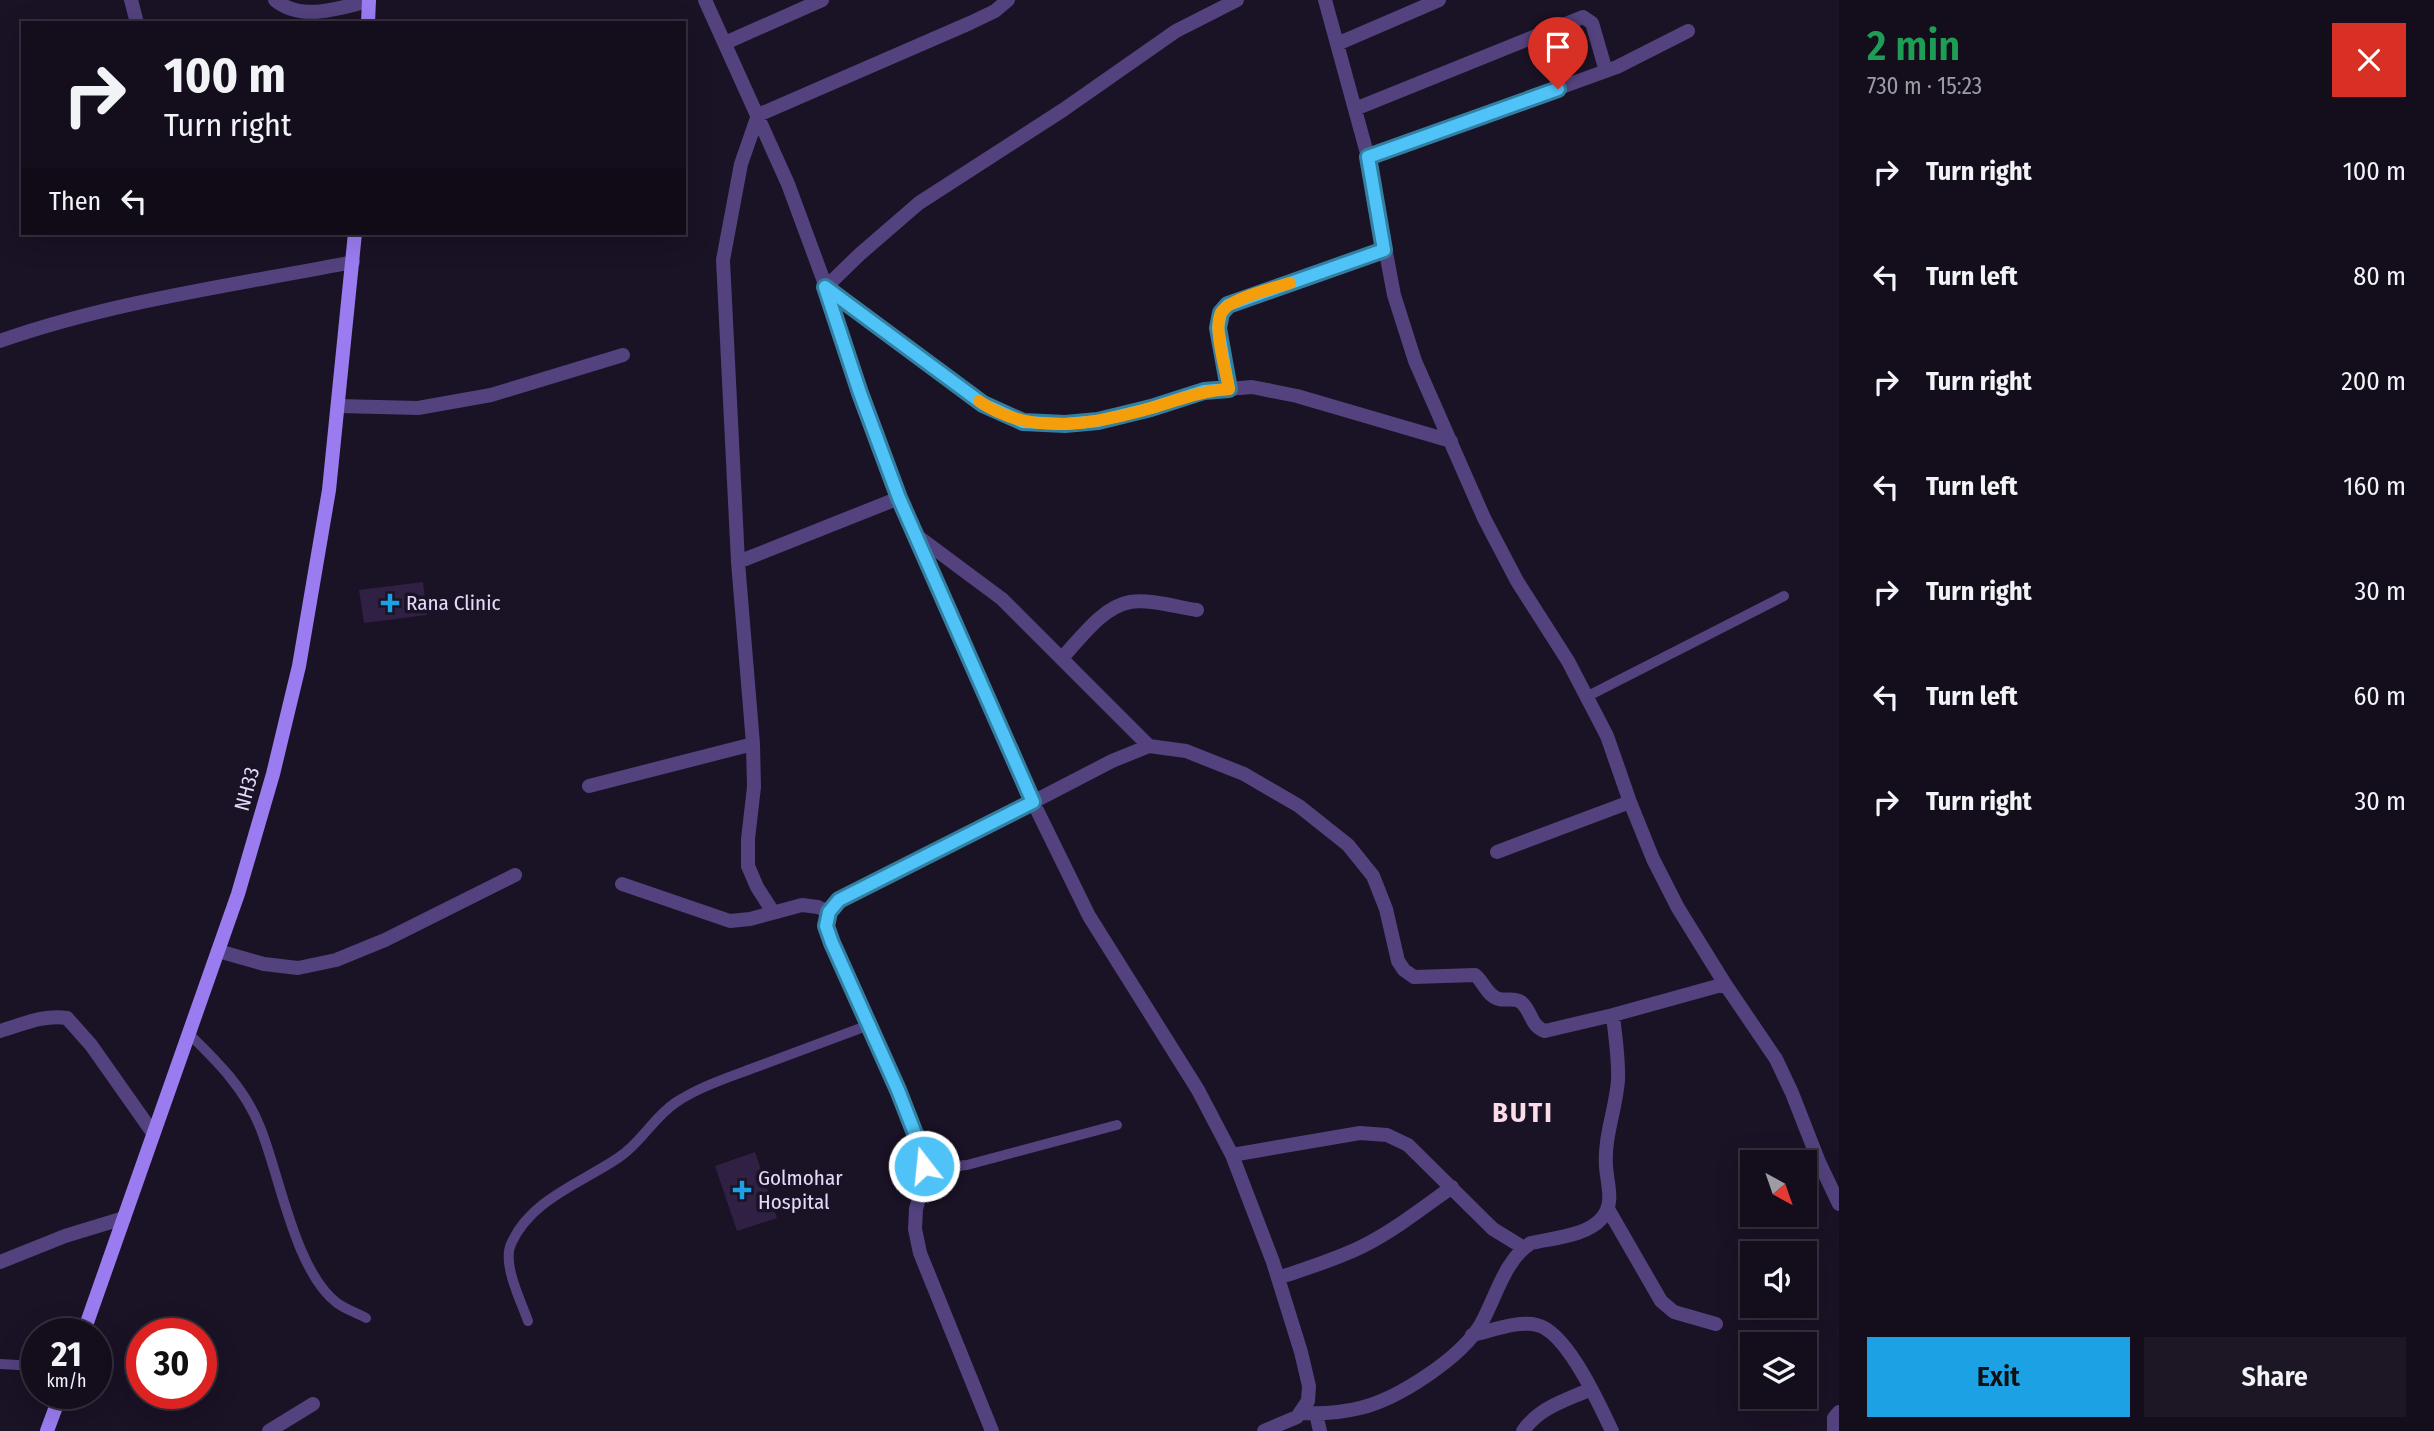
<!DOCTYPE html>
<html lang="en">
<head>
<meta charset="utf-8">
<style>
  body { margin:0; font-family:"Fira Sans Condensed",sans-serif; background:#1d1725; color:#f1f3f6; height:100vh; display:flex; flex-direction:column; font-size:26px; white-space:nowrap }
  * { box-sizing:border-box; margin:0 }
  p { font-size:23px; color:#9d9ca3 }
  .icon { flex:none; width:38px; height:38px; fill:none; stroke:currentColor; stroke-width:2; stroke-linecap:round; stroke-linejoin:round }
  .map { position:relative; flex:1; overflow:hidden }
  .sheet { display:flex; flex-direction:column; background:#140e1c; width:595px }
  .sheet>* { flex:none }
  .banner { position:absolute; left:21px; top:21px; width:665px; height:214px; border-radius:0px; box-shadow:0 7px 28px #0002,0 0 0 2px #332e3b; background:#140e1c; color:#f1f3f6; overflow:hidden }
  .needle { width:46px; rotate:140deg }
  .tools { position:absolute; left:1740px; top:1150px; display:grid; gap:14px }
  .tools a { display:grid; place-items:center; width:77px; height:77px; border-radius:0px; background:#140e1c; box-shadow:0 7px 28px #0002,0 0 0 2px #332e3b; font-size:35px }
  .speed { position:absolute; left:21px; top:1318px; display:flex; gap:14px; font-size:35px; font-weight:700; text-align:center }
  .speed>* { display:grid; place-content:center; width:91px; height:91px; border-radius:50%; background:#140e1c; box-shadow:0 7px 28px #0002,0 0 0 2px #332e3b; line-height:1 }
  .speed small { font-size:18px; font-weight:400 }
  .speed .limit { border:10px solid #d22; background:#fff; color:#111 }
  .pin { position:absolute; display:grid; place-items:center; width:60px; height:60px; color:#fff; margin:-72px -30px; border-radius:50% 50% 50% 0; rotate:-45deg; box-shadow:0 0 7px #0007 }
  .pin .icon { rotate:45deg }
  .me { position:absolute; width:77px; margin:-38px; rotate:344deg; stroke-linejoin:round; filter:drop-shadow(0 0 5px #0008) }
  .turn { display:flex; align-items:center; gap:24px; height:147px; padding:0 28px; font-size:32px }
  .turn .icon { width:91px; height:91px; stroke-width:2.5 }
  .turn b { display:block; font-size:49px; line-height:60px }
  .then { display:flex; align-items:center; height:66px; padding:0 28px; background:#0003; gap:14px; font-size:26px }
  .round { display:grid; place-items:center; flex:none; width:74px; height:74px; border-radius:0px; background:#1d1725 }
  .summary { display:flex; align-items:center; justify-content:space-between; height:119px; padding:0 28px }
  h1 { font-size:42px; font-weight:600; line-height:52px; color:#1e9e55 }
  .action { display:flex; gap:14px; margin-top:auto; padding:14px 28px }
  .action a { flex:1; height:80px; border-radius:0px; background:#1ca1e5; color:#111; font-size:28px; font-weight:600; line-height:80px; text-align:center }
  .action a+a { background:#1d1725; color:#f1f3f6 }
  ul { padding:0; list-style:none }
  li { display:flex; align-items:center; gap:21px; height:105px; padding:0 28px }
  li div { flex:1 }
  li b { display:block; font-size:26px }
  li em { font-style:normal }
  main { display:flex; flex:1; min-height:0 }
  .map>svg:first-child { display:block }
  .building { fill:#302044 }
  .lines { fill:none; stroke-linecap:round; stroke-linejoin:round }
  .lane { stroke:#53427e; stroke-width:10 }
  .street { stroke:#53427e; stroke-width:14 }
  .secondary { stroke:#9a7cf0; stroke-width:14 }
  .route-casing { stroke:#337fa1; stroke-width:18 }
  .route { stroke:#4fc3f7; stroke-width:12 }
  .slow { stroke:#f59e0b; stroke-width:12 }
  .poi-dot { fill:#1ca1e5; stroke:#1a1225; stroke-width:2.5 }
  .labels { text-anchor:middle; stroke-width:7; stroke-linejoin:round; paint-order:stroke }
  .poi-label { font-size:21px; fill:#e6dafb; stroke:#1a1225; text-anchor:start }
  .street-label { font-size:21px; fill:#e6dafb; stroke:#1a1225 }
  .district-label { font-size:28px; font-weight:bold; letter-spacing:2px; fill:#fbdce8; stroke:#1a1225 }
</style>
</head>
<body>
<main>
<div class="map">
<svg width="1839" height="1431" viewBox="0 0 1839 1431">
  <rect width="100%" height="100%" fill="#1a1225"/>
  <!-- building -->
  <path class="building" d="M423 582 427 615 364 623 359 590Z
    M755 1152 777 1218 737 1231 715 1166Z"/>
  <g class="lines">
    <!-- lane -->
    <path class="lane" d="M1588 696 1784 596
      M189 1034C218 1062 245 1089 260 1127 280 1176 295 1271 337 1303 345 1309 357 1313 366 1318
      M924 1166 946 1167 967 1165 1117 1125
      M528 1321C521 1301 502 1264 511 1244 530 1200 581 1183 618 1158 641 1143 653 1118 675 1103 697 1088 724 1079 748 1070 789 1055 829 1040 869 1025
      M0 1364 37 1366"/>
    <!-- street -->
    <path class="street" d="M131 0 137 23
      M275 0C302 22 338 8 369 1
      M705 0 788 184 826 287 860 393 899 498 1033 802 1089 916 1198 1090 1232 1155 1273 1262 1301 1352 1309 1386 1308 1401 1297 1417 1264 1431
      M1237 0 1176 31 1063 110 919 203 860 254 826 287 983 404 1023 422 1065 424 1099 421 1151 408 1204 391 1252 387 1297 396 1451 441
      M1325 0 1368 157 1394 295 1415 361 1484 518 1517 581 1568 661 1607 736 1630 802 1653 859 1678 908 1725 984 1776 1059 1792 1093 1819 1162 1839 1204
      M725 43 822 0
      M1337 44 1439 0
      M1355 109 1583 17 1592 23 1606 71
      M1368 157 1617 67 1688 31
      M0 341C114 301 235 285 353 262
      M1229 389 1218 328 1221 313 1228 305 1384 250
      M339 406 418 408 491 395 623 355
      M916 535 1002 599 1149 746
      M738 562 899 498
      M1062 658C1080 639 1102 607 1130 602 1151 599 1176 607 1197 610
      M589 786 753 744
      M1497 852 1630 802
      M622 884 730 921 750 919 802 905 818 907 829 912
      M773 912 757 887 748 866V839L754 787 753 744 738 562 723 260 741 164 758 115 970 23 995 11 1008 0
      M218 951 264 964 298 968 336 960 385 940 515 875
      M0 1031C21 1025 44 1014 67 1018L91 1045 153 1133
      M1232 1155 1360 1133 1387 1135 1408 1145 1493 1229 1524 1248
      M1608 1209 1661 1301 1674 1312 1716 1324
      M0 1262 65 1236 124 1218
      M1278 1278C1307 1268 1338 1259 1365 1245 1396 1229 1424 1207 1452 1187
      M1472 1335C1491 1331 1518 1320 1537 1325 1567 1332 1599 1404 1612 1431
      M1301 1413C1321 1414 1340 1413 1360 1408 1398 1399 1461 1358 1481 1324 1496 1297 1505 1259 1531 1243 1553 1238 1587 1236 1602 1218 1615 1203 1607 1184 1606 1166 1604 1136 1616 1109 1618 1080 1619 1059 1615 1036 1613 1015L1725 984
      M1316 1414 1320 1431
      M269 1431 313 1404
      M992 1431 920 1253 915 1229 916 1209 922 1188 924 1166 919 1144 898 1090 826 926 829 912 839 900 864 886 948 846 1112 761 1149 746 1186 751 1244 774 1299 806 1348 845 1373 876 1386 909 1398 961 1404 970 1414 977 1475 975C1484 982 1487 996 1499 999 1506 1001 1514 997 1521 1002 1532 1011 1530 1026 1545 1031L1613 1015
      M1523 1431C1540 1407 1564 1401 1591 1389
      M1834 1431V1418L1839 1412"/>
    <!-- secondary -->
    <path class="secondary" d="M368 23 369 0
      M83 1334 238 894 273 774 299 666 329 490 355 233
      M47 1431 61 1393"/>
  </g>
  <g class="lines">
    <defs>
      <path id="route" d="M924 1166 919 1144 898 1090 832 943 826 926 829 912 839 900 1033 802 899 498 860 393 825 287 983 404 1023 422 1065 424 1098 421 1151 408 1204 391 1229 389 1218 328 1221 313 1228 305 1384 250 1368 157 1558 89"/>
    </defs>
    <!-- route casing -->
    <use href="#route" class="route-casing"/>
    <!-- route -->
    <use href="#route" class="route"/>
    <!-- slow -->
    <path class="slow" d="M979 401C1029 437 1096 424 1151 408 1178 400 1201 391 1229 389 1226 371 1213 328 1221 313 1228 299 1274 288 1290 283"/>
  </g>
  <!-- markers -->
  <g class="poi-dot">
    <path d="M386.5 592.5h7v7h7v7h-7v7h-7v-7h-7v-7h7z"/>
    <path d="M738.5 1179.5h7v7h7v7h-7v7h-7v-7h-7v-7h7z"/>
  </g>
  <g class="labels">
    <!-- poi labels -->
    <g class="poi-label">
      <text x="406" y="610">Rana Clinic</text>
      <text x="758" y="1185">Golmohar<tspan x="758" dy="24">Hospital</tspan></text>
    </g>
    <!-- street labels -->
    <g class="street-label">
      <text transform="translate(247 789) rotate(-75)" y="7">NH33</text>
    </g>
    <!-- district labels -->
    <g class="district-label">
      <text x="1523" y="1122">BUTI</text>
    </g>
  </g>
</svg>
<div class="tools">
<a><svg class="needle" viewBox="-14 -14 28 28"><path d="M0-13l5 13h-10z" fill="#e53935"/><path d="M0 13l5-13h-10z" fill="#9d9ca3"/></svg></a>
<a><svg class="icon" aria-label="sound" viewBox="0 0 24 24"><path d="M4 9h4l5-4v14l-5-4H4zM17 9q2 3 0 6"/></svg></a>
<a><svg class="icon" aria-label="layers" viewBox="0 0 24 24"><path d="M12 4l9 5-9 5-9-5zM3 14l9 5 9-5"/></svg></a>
</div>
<div class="speed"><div>21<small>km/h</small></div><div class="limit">30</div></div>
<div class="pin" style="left:1558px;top:89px;background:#d93025"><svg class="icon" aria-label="arrive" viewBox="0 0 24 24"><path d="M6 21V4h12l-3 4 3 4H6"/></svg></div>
<svg class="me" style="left:924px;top:1166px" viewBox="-20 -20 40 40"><circle r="17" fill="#4fc3f7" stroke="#fff" stroke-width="3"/><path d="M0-11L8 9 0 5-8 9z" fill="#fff"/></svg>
<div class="banner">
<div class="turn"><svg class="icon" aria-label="right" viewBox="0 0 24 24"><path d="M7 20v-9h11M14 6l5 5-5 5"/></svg><div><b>100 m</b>Turn right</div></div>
<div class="then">Then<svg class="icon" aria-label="left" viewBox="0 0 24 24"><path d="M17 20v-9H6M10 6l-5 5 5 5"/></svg></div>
</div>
</div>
<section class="sheet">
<div class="summary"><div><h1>2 min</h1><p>730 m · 15:23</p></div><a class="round" style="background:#d93025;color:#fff"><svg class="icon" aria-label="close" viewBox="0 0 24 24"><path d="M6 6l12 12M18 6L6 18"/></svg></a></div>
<ul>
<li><svg class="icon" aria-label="right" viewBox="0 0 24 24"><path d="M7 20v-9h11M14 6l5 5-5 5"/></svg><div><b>Turn right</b></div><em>100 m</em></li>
<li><svg class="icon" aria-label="left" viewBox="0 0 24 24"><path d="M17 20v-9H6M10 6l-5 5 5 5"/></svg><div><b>Turn left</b></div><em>80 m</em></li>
<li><svg class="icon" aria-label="right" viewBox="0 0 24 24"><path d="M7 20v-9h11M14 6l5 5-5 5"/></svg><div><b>Turn right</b></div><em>200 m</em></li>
<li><svg class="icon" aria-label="left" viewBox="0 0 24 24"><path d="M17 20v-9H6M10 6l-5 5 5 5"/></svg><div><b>Turn left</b></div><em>160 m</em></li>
<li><svg class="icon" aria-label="right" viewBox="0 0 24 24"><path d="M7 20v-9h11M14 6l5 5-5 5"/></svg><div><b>Turn right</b></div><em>30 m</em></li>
<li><svg class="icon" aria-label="left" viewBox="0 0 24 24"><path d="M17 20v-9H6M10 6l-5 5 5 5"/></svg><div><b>Turn left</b></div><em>60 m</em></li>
<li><svg class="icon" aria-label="right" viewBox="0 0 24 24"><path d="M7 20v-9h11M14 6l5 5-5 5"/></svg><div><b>Turn right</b></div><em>30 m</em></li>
</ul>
<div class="action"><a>Exit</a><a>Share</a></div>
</section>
</main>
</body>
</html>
